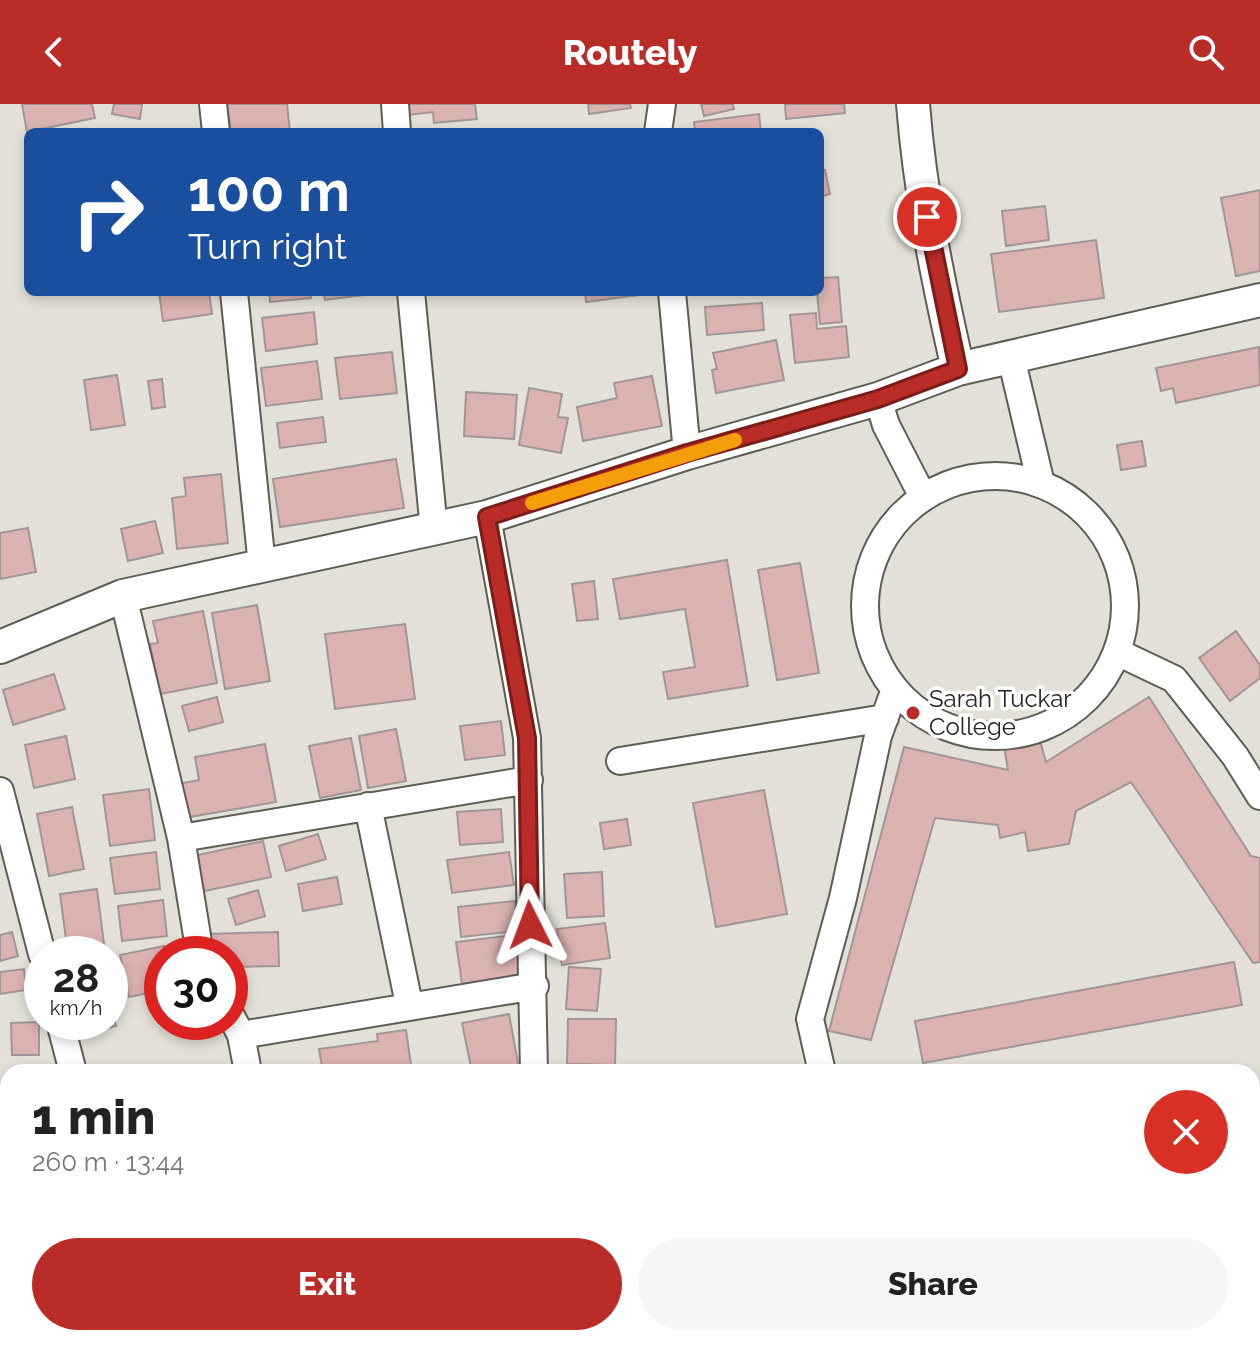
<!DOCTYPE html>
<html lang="en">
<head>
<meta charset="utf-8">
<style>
  body { margin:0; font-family:Raleway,sans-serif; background:#f6f6f6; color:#222; height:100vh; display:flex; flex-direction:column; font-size:30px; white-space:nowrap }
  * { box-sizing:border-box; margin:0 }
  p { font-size:26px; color:#767676 }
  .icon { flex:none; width:44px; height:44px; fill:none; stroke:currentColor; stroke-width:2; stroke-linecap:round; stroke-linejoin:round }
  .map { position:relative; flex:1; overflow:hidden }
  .side { position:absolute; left:0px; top:960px; width:1260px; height:282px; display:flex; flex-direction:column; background:#fff; border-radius:24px 24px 0 0; box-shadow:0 4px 12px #0003 }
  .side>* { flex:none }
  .hud { position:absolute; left:24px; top:24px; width:800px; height:168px; border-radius:12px; box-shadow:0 4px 12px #0003; background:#1a4fa0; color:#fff; overflow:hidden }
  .speed { position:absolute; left:24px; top:832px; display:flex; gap:16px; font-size:40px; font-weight:700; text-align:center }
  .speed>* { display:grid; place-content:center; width:104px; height:104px; border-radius:50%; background:#fff; box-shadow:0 4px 12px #0003; line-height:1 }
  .speed small { font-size:20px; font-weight:400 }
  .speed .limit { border:12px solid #d22; background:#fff; color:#111 }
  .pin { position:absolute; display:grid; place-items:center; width:68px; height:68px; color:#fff; margin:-34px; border:4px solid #fff; border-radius:50%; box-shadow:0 2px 8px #0007 }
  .me { position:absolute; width:88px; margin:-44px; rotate:357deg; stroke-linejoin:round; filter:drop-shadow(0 0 6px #0008) }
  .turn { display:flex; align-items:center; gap:28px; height:168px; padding:0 32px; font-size:36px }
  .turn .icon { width:104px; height:104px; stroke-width:2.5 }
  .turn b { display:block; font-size:56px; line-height:68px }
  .round { display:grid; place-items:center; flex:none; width:84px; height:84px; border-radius:42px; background:#f6f6f6 }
  .summary { display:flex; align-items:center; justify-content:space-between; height:136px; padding:0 32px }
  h1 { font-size:48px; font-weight:800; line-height:60px }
  .button { display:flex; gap:16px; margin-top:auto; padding:16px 32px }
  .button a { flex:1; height:92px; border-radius:48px; background:#ba2c27; color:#fff; font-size:32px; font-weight:800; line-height:92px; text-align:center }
  .button a+a { background:#f6f6f6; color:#222 }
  header { display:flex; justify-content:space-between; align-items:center; height:104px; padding:0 32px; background:#ba2c27; color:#fff; font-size:36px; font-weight:800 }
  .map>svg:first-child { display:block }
  .building { fill:#dab2af; stroke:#a19695; stroke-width:2 }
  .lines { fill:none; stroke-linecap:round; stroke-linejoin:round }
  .minor-casing { stroke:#5e5d54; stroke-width:30 }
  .tertiary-casing { stroke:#5e5d54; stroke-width:36 }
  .minor { stroke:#fff; stroke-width:26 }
  .tertiary { stroke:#fff; stroke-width:32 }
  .route-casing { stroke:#791d19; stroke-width:20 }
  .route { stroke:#ba2c27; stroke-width:14 }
  .slow { stroke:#f59e0b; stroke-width:14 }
  .poi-dot { fill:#ba2c27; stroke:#fff; stroke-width:3 }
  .labels { text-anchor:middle; stroke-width:7; stroke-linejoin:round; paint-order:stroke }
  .poi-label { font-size:24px; fill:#262521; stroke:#fff; text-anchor:start }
</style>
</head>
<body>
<header><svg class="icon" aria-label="back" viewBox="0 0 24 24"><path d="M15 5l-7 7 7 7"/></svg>Routely<svg class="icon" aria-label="search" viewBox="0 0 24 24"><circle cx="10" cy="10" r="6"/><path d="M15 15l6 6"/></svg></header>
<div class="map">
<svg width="1260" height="1241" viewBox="0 0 1260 1241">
  <rect width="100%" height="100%" fill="#e3e1d7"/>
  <!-- building -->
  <path class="building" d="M22 0H92L95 14 27 28Z
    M114 0H142L140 15 112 10Z
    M227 0H287L290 28H231Z
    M407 0H475L477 15 434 19 433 8 408 11Z
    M588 0H630L631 4 589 10Z
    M701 0H733L734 5 704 12Z
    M785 0H844L845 9 786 15Z
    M759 10 761 28H695L694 18Z
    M825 66 830 90 820 93V67Z
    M1260 86V167L1236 172 1221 94Z
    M1045 102 1049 136 1006 142 1002 107Z
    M1096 136 1104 194 999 208 991 150Z
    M838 173 842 218 820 220 817 188H820V174Z
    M159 188H209L212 210 163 217Z
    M269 188H311V194L270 198Z
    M324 188H379V189L325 196Z
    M585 188H638L639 191 586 198Z
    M762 199 764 226 707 231 705 203Z
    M314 208 317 240 266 247 262 214Z
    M816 209 817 225 846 222 849 253 795 259 790 211Z
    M776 236 784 276 716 289 712 266 717 265 713 249Z
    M1259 243 1260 281 1176 299 1173 284 1161 287 1156 264Z
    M392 248 397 289 340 295 335 254Z
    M317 257 322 295 266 302 261 264Z
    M117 271 125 321 91 326 84 276Z
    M652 272 662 322 583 337 577 303 617 294 614 279Z
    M162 275 165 303 152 305 148 277Z
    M529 284 562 290 558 313 568 314 561 349 519 341Z
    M466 288 517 291 514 335 464 332Z
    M323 313 326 338 280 344 277 319Z
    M1142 337 1146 362 1121 366 1117 341Z
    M396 355 404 404 280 423 273 375Z
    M221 370 228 439 177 445 172 394 186 392 184 374Z
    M155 417 163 449 128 457 121 425Z
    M28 424 36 468 0 475V429Z
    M727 456 748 582 668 595 663 568 695 563 685 505 620 515 613 475Z
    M800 459 819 569 777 576 758 466Z
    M594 477 598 515 577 517 572 480Z
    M257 501 270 577 225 585 212 509Z
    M203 507 217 579 160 590 150 540 158 539 153 517Z
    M405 520 415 595 335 605 325 530Z
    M1236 527 1260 561V574L1230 597 1199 554Z
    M54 570 65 605 13 621 3 586Z
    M217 593 223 618 189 627 182 602Z
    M1149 593 1251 752 1260 754V858L1253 859 1131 678 1076 707 1069 740 1028 747 1025 728 1000 734 998 721 935 714 871 936 829 927 904 643 1008 666 1004 643 1039 633 1046 658Z
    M501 617 505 651 465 656 460 622Z
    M396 625 406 677 368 684 359 632Z
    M66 632 75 675 34 684 25 641Z
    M351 634 361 686 320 694 309 642Z
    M265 640 276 698 184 714 178 680 199 676 195 653Z
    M149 685 155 736 110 742 103 691Z
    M764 686 787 810 716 823 693 699Z
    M72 703 84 765 49 772 37 710Z
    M501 705 503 738 460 741 457 708Z
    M627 715 631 741 604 745 600 719Z
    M318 730 326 755 286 767 279 742Z
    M263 737 271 773 200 788 193 752Z
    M156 748 160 785 115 790 110 754Z
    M509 748 514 781 452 789 447 756Z
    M602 768 604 812 567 814 564 770Z
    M337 773 342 800 303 807 298 780Z
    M97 785 104 840 89 842 90 850H68L60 790Z
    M258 786 265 812 236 821 228 795Z
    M163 796 167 832 122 837 118 802Z
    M515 797 518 827 461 833 458 803Z
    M605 819 610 854 562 861 557 825Z
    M12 828 18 852 0 857V831Z
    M278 828 279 862 230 863V850H207V830Z
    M522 830 527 872 462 880 456 838Z
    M164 842 162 886 129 893 120 851Z
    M1234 858 1242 901 923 959 915 917Z
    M569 863 601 865 597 907 566 905Z
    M24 865 26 886 0 890V868Z
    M110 900 116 922 85 930 82 918H110Z
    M509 910 519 965 472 968 462 919Z
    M568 915H616L615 961 567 960Z
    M39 918V951H12L11 919Z
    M406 926 412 968H323L319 945 378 937 377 930Z
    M4 1155 8 1189 0 1191V1156Z
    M622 1234H671V1241H621Z"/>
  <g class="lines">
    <defs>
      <path id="minor" d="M213 0 216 28
        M395 0 397 28
        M658 28 662 0
        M234 188 262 462
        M411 188 434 426
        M672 188 687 349
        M1011 253 1041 380
        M878 295 886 321 923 393
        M865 502a130 130 0 1 1 260 0a130 130 0 1 1-260 0Z
        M487 413 527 634 534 968
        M123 492 181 734 200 850
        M1117 548 1174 575 1235 652 1260 692
        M620 657 885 614
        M0 687 42 850
        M368 702 409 900
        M181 734 529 676
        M230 910 241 931 248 968
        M60 918 73 968
        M241 931 535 882
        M822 968 810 915 843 794 878 632 895 585
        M883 1234 885 1241
        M108 1241 143 1235"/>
      <path id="tertiary" d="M913 0C920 90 938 177 958 265
        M0 543 123 492 487 413 687 349 878 295 958 265 1260 196"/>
    </defs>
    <!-- minor casing -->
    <use href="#minor" class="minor-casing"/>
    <!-- tertiary casing -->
    <use href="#tertiary" class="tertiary-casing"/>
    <!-- minor -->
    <use href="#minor" class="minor"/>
    <!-- tertiary -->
    <use href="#tertiary" class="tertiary"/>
  </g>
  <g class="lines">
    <defs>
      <path id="route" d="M530 821 527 634 487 413 687 349 878 295 958 265 927 113"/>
    </defs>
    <!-- route casing -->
    <use href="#route" class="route-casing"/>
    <!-- route -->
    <use href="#route" class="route"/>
    <!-- slow -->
    <path class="slow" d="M532 399 735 336"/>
  </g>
  <!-- markers -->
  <circle class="poi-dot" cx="913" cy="609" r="8"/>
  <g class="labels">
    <!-- poi labels -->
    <g class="poi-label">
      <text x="929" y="603">Sarah Tuckar<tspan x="929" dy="28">College</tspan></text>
    </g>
  </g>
</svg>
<div class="speed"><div>28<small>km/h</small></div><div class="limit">30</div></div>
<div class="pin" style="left:927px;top:113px;background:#d93025"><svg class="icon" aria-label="arrive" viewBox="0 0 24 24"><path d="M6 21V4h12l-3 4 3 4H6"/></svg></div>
<svg class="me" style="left:530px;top:821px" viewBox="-20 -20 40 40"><path d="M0-17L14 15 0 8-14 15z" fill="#ba2c27" stroke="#fff" stroke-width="4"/></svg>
<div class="hud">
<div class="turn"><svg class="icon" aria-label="right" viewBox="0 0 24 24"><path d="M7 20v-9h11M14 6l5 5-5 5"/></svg><div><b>100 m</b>Turn right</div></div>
</div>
<section class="side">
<div class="summary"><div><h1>1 min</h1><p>260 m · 13:44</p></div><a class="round" style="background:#d93025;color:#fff"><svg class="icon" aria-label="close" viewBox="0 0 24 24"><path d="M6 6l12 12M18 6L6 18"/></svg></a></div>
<div class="button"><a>Exit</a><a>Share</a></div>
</section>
</div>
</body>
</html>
